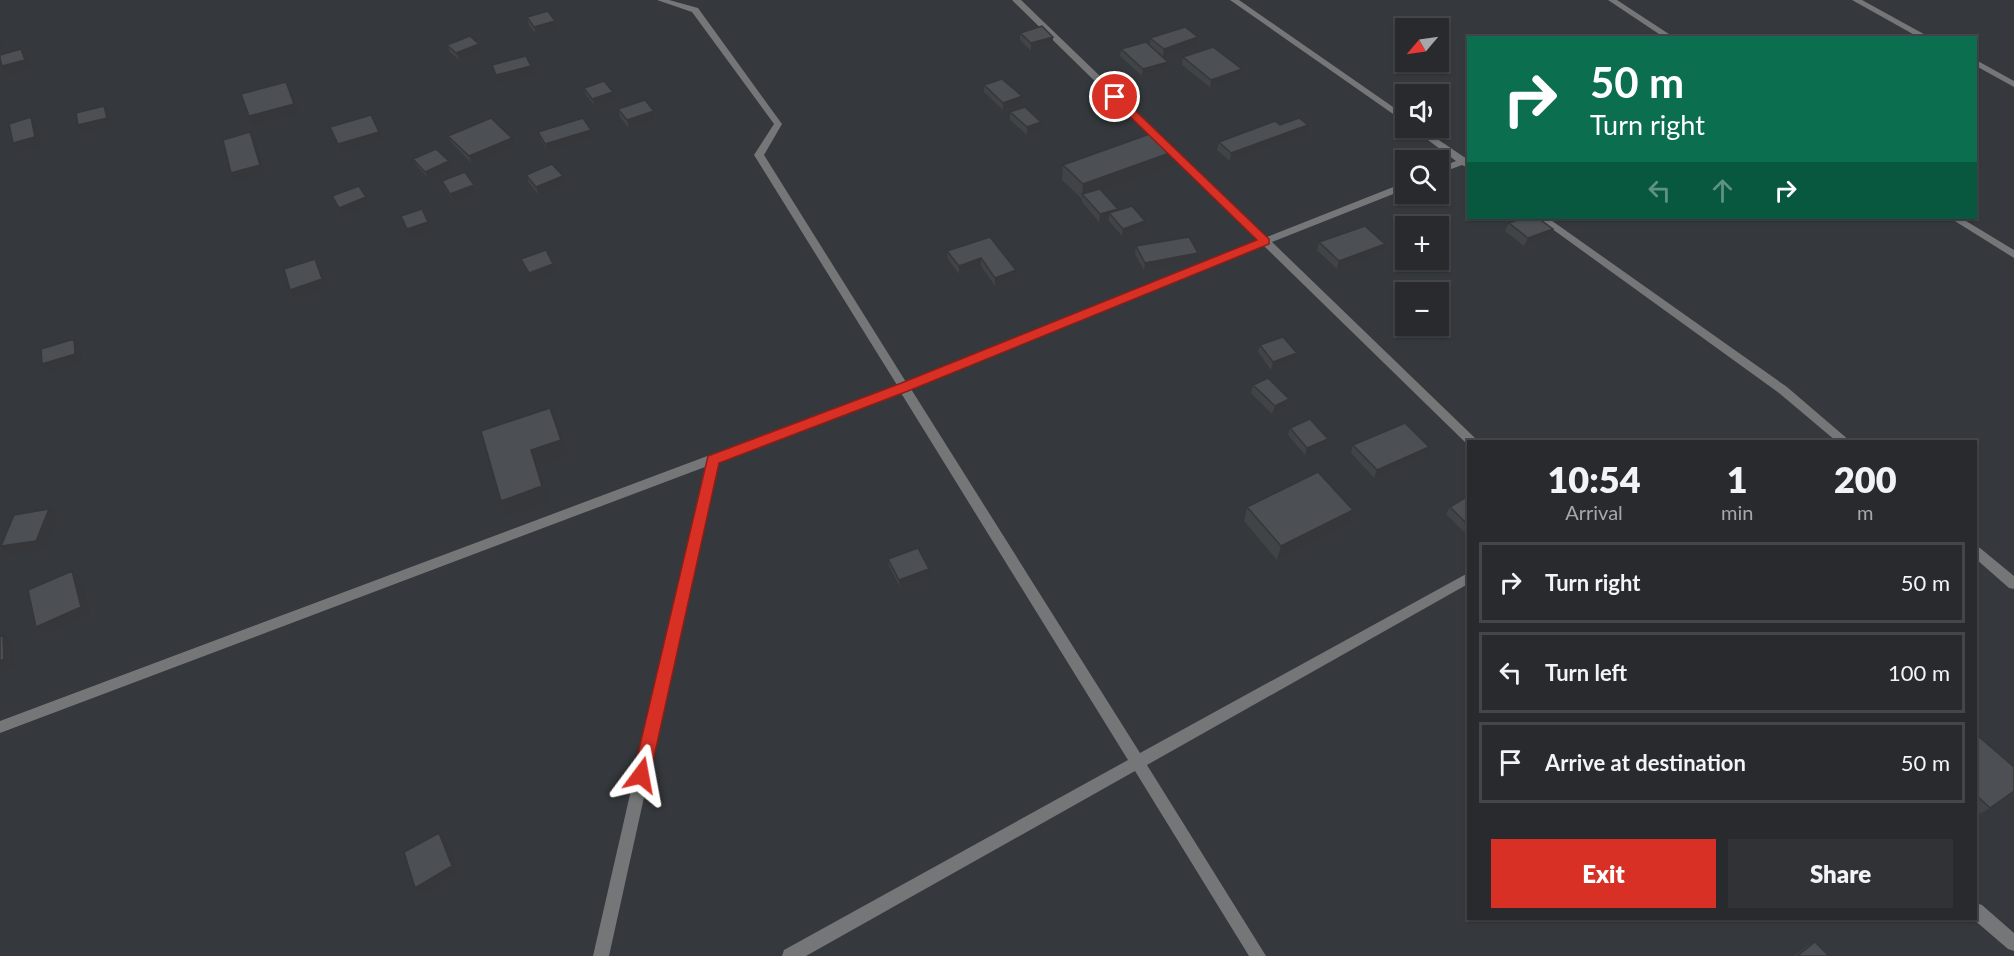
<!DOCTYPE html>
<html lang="en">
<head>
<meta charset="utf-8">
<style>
  body { margin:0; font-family:Lato,sans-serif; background:#303235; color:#f1f3f6; height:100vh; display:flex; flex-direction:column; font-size:22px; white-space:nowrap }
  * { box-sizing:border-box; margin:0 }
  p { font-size:20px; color:#a5a7aa }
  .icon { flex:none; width:33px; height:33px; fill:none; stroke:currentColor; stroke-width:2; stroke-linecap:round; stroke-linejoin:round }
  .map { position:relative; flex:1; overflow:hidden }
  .sheet { position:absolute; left:1467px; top:440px; width:510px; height:480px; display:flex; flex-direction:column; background:#282a2d; border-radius:0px; box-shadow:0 2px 4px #0004,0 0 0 2px #444649 }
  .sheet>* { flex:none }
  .top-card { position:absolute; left:1467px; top:36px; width:510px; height:183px; border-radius:0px; box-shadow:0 2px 4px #0004,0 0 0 2px #444649; background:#0b6e4f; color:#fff; overflow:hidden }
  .needle { width:39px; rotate:241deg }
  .tools { position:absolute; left:1395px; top:18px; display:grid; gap:12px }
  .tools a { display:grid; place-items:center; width:54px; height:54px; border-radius:0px; background:#282a2d; box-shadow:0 2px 4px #0004,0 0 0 2px #444649; font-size:30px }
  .pin { position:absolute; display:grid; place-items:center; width:51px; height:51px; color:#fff; margin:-26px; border:3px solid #fff; border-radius:50%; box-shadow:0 2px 6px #0007 }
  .me { position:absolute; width:66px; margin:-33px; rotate:13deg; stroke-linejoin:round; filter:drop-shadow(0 0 4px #0008) }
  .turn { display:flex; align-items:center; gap:21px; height:126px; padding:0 24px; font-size:27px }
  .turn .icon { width:78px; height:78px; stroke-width:2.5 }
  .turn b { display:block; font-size:42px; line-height:51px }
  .lanes { display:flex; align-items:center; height:57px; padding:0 24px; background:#0003; justify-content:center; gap:30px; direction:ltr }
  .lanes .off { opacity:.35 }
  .eta { display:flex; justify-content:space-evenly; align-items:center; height:102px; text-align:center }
  .eta b { font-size:36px; font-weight:800; line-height:42px }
  .primary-button { display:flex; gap:12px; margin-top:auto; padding:12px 24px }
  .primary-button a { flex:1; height:69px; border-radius:0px; background:#d93025; color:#fff; font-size:24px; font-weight:800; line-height:69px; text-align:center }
  .primary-button a+a { background:#303235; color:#f1f3f6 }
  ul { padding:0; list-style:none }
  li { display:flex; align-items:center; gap:18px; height:81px; margin:0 12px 9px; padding:0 12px; border:3px solid #444649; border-radius:0px }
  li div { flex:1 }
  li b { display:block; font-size:22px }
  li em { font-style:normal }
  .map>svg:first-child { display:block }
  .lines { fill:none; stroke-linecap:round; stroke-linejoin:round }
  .minor { fill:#757678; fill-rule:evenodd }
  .wall { fill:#414447 }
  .shaded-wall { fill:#35373a }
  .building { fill:#4c4f53; stroke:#35373a; stroke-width:1.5 }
  .route { fill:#d93025; stroke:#8d1f18; stroke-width:1.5 }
</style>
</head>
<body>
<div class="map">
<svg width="2014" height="956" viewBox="0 0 2014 956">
  <rect width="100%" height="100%" fill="#35383c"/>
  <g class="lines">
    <!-- minor -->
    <path class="minor" d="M657 0H669L698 8 782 124 764 155 906 382 1258 241 1012 0H1021L1267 237 1406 182V189L1272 242 1475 438 1477 441H1468V445L1264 246 911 389 1140 753 1468 573V584L1147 765 1266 956H1249L1135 771 806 956H782L784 950 1128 760 901 393 718 462 609 956H593L705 467 0 733V721L897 385 754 155 774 124 692 12Z
      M1230 0H1239L1406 116V123Z
      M1608 0H1617L1675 38H1665Z
      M1852 0H1862L1931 38H1920Z
      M1976 60 2014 81V87L1976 66Z
      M1412 128H1421L1467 159 1468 168 1462 165 1438 174V168L1456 161Z
      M1537 218H1548L1787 387 1850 441H1836L1779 393Z
      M1950 218H1961L2014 250V258Z
      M1976 547 1980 548 2014 576V589L2009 588 1976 559Z
      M1976 903 1982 905 2014 933V951L2008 949 1972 918H1976Z"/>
  </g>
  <!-- wall -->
  <path class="wall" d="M527 17 555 21 558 29 537 35 529 25Z
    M1020 33 1053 37V44L1031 51 1020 40Z
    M1198 37 1197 45 1163 57 1168 62 1167 69 1142 76 1120 56 1121 49 1150 45V38Z
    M479 44 482 51 459 60 450 52 447 45Z
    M1183 57 1241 76 1210 87 1182 65Z
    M984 85 1022 96 1021 104 1003 110 984 92Z
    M584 88 615 100 595 106 586 95Z
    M618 109 654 111 656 119 629 128 620 117Z
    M1010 112 1041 122V129L1027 135 1010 120Z
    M1280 125 1306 133 1230 161 1217 150 1219 142Z
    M591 130 593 137 548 152 541 140 538 132Z
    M448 136 515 146 472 164 452 143Z
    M1178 150 1176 165 1103 192 1117 211 1144 229 1122 236 1109 221V219L1099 222 1082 202V199L1062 180 1063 165Z
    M413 159 449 161 452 169 429 179 417 166Z
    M526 175 563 176 566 184 539 195 529 183Z
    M442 181 474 185 477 193 454 202 445 188Z
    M1509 223 1553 229 1549 237 1524 246 1505 231Z
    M990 237 1016 278 995 286 981 266 959 274 948 259 947 251Z
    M1319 242 1385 244 1383 252 1337 269 1317 250Z
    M1136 246 1197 261 1144 270 1135 254Z
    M1260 345 1297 353 1295 361 1271 370 1258 352Z
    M1253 385 1289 399 1287 407 1272 414 1251 393Z
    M1290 428 1328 439 1326 446 1305 455 1288 435Z
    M1353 445 1426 455 1374 478 1351 453Z
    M1468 496V536L1446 514 1450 507Z
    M1247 507 1348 524 1277 560 1244 521Z
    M888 559 929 576 900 587 889 566Z
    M1976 737 1990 808 1980 814 1976 810Z
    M1815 942 1829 956H1794L1806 947Z"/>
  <!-- shaded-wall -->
  <path class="shaded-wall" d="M555 21 558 29 537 35 534 27Z
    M1053 37V44L1031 51V43Z
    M1198 37 1197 45 1163 57 1164 49Z
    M0 39 2 49H0Z
    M479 44 482 51 459 60 456 53Z
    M21 49 27 57 31 67 8 74 2 66Z
    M1168 62 1167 69 1142 76 1143 69Z
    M531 66 534 74 499 83 496 75Z
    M1242 69 1241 76 1210 87 1211 80Z
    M286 82 290 90 298 112 253 124 249 116Z
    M613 92 615 100 595 106 592 99Z
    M1022 96 1021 104 1003 110V103Z
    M104 106 110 113 112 125 83 133 78 125Z
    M654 111 656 119 629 128 627 120Z
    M371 115 383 139 342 152 338 144Z
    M31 117 37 125 41 145 20 151 13 143Z
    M1041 122V129L1027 135V127Z
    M1308 125 1306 133 1230 161 1231 153Z
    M591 130 593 137 548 152 545 144Z
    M250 132 255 140 264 173 236 181 231 173Z
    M512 138 515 146 472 164 469 156Z
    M1178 150 1176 165 1086 198 1082 194V199L1083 184Z
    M449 161 452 169 429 179 425 172Z
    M563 176 566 184 539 195 536 187Z
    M474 185 477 193 454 202 450 194Z
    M366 197 370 205 343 215 339 208Z
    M422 209 432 230 411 237 407 229Z
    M1118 209 1117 216 1109 213V219L1099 222 1100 214Z
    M1145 221 1144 229 1122 236 1123 229Z
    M1553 229 1549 237 1524 246 1528 238Z
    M1385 244 1383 252 1337 269 1339 261Z
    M1198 253 1197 261 1144 270 1145 263Z
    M981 258V266L959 274V266Z
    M315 259 320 267 327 287 295 298 290 290Z
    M553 264 556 272 532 281 529 273Z
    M1016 270V278L995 286V278Z
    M74 339 81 347 82 362 49 372 42 364Z
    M1297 353 1295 361 1271 370 1273 362Z
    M1289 399 1287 407 1272 414 1275 406Z
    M550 408 557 423 568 454 538 465 550 501 509 515 501 501 531 450Z
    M1328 439 1326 446 1305 455 1307 448Z
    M1429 447 1426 455 1374 478 1377 470Z
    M49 509 57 516 45 548 10 554 1 546Z
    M1353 510 1348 524 1277 560 1281 546Z
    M929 569V576L900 587 899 580Z
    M72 571 80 578 90 614 45 634 36 627Z
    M3 635 13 642 14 666 0 671V661Z
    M439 833 445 839 458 872 422 893 415 888Z"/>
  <!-- building -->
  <path class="building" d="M548 11 555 21 534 27 527 17Z
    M1042 26 1053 37 1031 43 1020 33Z
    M1185 27 1198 37 1164 49 1150 38Z
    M470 36 479 44 456 53 447 45Z
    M1146 42 1168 62 1143 69 1121 49Z
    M1213 47 1242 69 1211 80 1183 57Z
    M21 49 25 60 2 66 0 59V55Z
    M526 56 531 66 496 75 492 65Z
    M1002 79 1022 96 1003 103 984 85Z
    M604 81 613 92 592 99 584 88Z
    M286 82 294 104 249 116 241 94Z
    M645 100 654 111 627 120 618 109Z
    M104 106 107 118 78 125 76 113Z
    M1025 107 1041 122 1027 127 1010 112Z
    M371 115 379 132 338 144 330 127Z
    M31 117 35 137 13 143 9 124Z
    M491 118 512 138 469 156 448 136Z
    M583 118 591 130 545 144 538 132Z
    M1299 118 1308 125 1231 153 1219 142 1275 121 1280 125Z
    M1158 131 1178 150 1083 184 1063 165Z
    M250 132 260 165 231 173 223 140Z
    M436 149 449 161 425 172 413 159Z
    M552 164 563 176 536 187 526 175Z
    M465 172 474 185 450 194 442 181Z
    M359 186 366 197 339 208 332 196Z
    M1100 189 1118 209 1100 214 1082 194Z
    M1132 206 1145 221 1123 229 1109 213Z
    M422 209 428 222 407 229 401 216Z
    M1524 218H1538L1553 229 1528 238 1509 223Z
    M1365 226 1385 244 1339 261 1319 242Z
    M990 237 1016 270 995 278 981 258 959 266 947 251Z
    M1189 237 1198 253 1145 263 1136 246Z
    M546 250 553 264 529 273 521 259Z
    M315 259 322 279 290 290 284 269Z
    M1283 337 1297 353 1273 362 1260 345Z
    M74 339 75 354 42 364 41 349Z
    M1268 378 1289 399 1275 406 1253 385Z
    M550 408 561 440 531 450 542 486 501 501 481 431Z
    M1310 419 1328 439 1307 448 1290 428Z
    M1405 423 1429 447 1377 470 1353 445Z
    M1318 472 1353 510 1281 546 1247 507Z
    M1468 496V525L1450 507Z
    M49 509 36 541 1 546 14 515Z
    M918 548 929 569 899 580 888 559Z
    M72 571 81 607 36 627 28 590Z
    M3 635 4 659 0 661V637Z
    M1978 736 2014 767V791L1990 808 1976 795V737Z
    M439 833 452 866 415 888 404 852Z
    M1815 942 1829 956H1797Z"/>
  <!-- route -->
  <path class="route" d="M1112 95H1119L1269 239V244L908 391 719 463 650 775 647 781 641 783 635 781 633 775 708 456 899 384 1257 240 1112 99Z"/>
</svg>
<div class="tools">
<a><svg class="needle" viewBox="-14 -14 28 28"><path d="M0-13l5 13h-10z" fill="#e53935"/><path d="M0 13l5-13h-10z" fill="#a5a7aa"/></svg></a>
<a><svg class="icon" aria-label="sound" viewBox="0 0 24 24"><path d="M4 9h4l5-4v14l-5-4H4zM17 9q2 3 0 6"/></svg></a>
<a><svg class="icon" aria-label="search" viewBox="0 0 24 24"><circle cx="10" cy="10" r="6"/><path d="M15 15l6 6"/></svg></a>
<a>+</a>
<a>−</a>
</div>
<div class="pin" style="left:1115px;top:97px;background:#d93025"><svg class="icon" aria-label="arrive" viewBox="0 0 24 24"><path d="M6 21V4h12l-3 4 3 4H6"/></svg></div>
<svg class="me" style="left:641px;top:775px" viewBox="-20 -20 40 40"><path d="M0-17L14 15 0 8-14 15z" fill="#d93025" stroke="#fff" stroke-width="4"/></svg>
<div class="top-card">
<div class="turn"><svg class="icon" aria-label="right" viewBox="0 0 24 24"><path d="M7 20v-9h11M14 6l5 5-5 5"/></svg><div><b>50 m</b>Turn right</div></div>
<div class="lanes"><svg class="icon off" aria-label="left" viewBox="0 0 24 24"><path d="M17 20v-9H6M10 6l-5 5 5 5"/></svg><svg class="icon off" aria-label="ahead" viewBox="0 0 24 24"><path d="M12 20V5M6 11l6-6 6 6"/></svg><svg class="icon" aria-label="right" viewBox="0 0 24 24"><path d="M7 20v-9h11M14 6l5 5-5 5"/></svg></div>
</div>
<section class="sheet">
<div class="eta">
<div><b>10:54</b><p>Arrival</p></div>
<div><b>1</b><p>min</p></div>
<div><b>200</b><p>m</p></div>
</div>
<ul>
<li><svg class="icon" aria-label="right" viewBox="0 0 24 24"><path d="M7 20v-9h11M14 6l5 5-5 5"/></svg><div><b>Turn right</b></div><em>50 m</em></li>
<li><svg class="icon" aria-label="left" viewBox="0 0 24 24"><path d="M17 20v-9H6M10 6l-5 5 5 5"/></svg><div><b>Turn left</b></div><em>100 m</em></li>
<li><svg class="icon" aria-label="arrive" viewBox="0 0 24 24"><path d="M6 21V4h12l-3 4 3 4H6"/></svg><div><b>Arrive at destination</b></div><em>50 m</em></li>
</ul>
<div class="primary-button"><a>Exit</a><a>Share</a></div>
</section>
</div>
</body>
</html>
